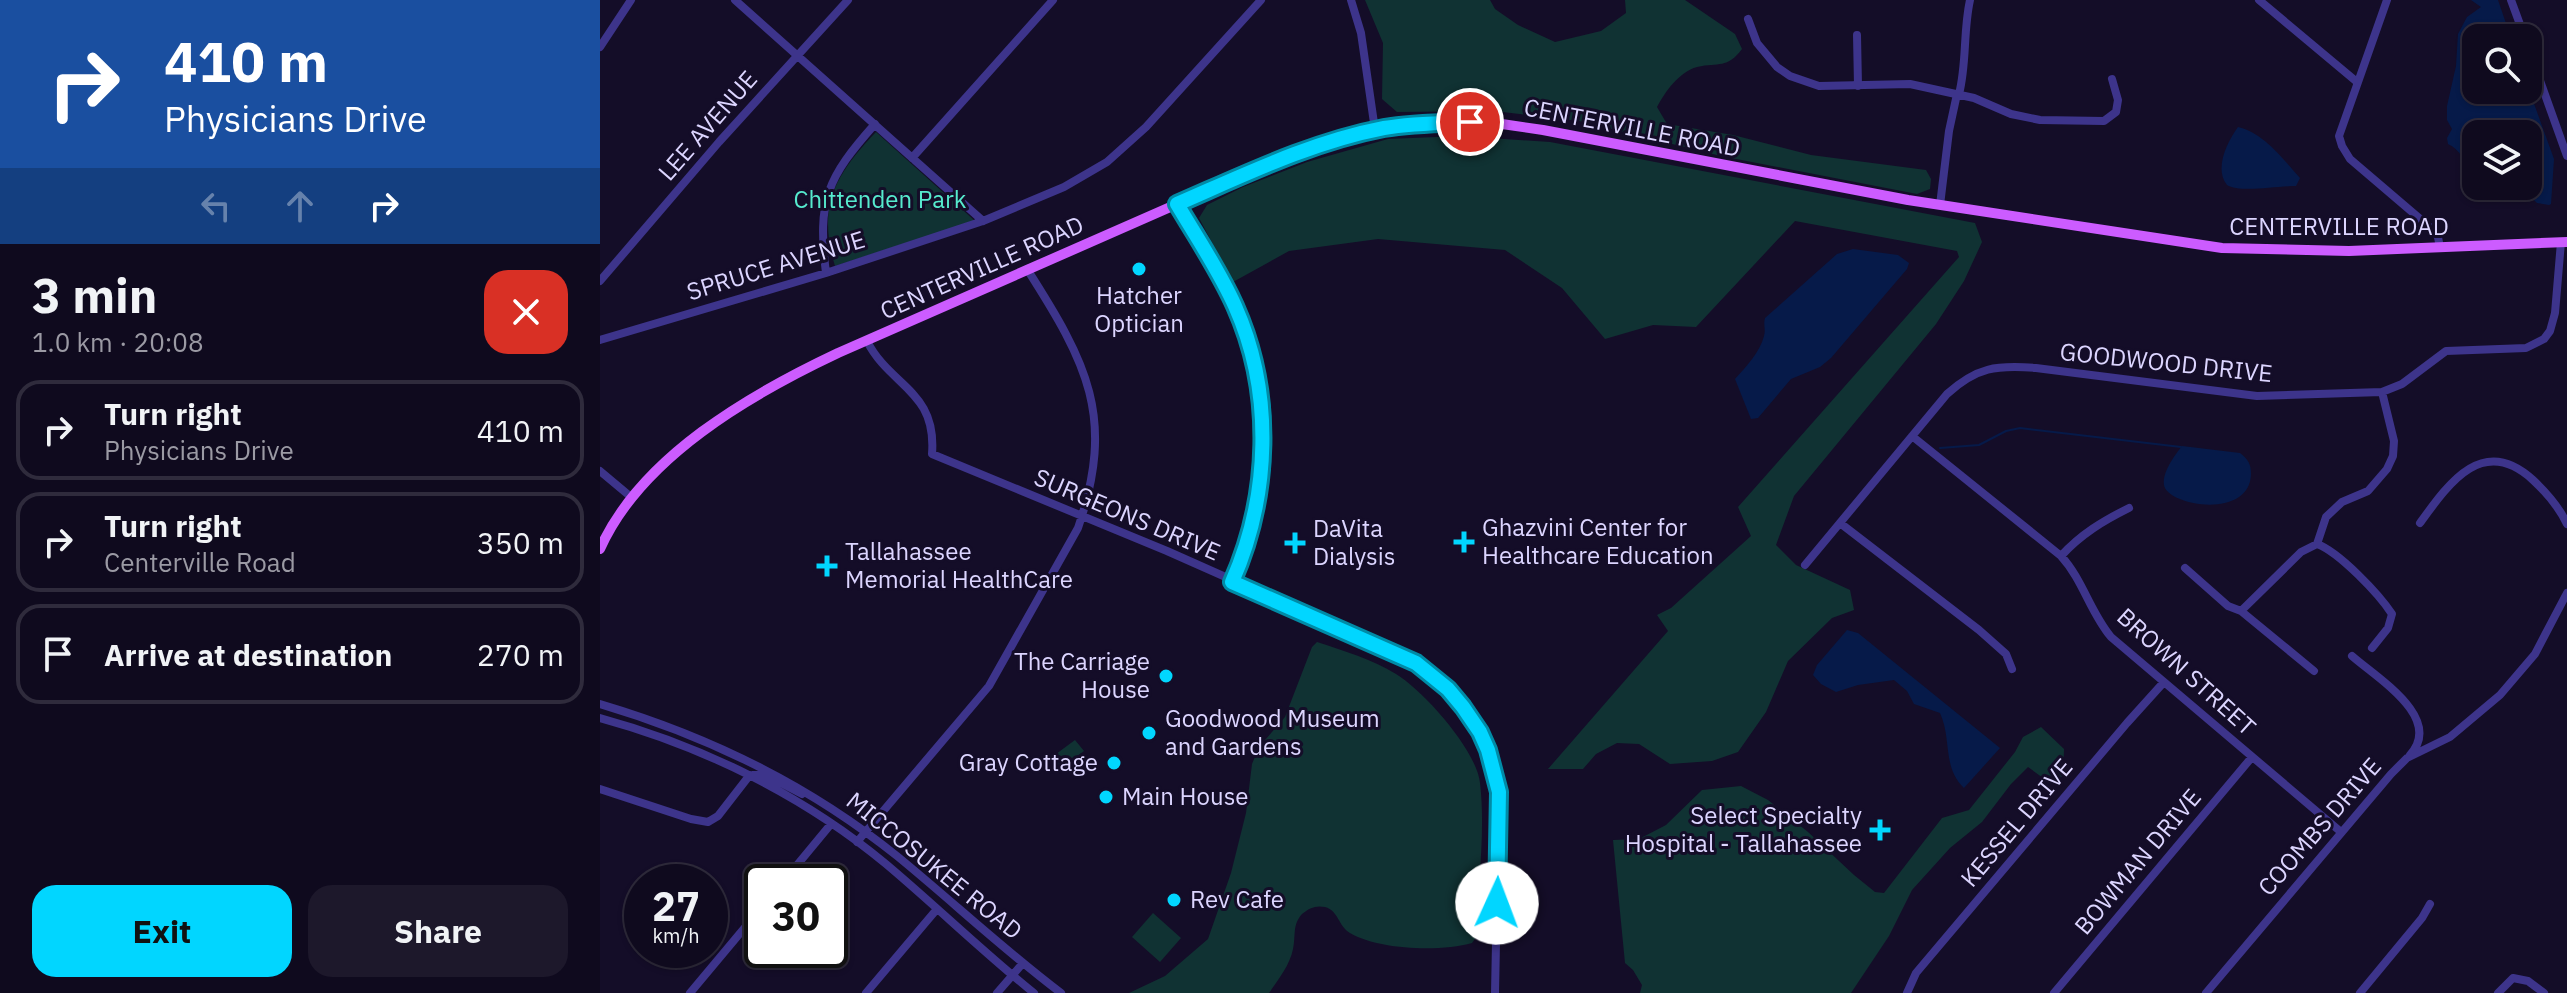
<!DOCTYPE html>
<html lang="en">
<head>
<meta charset="utf-8">
<style>
  body { margin:0; font-family:"IBM Plex Sans",sans-serif; background:#1d182b; color:#f1f3f6; height:100vh; display:flex; flex-direction:column; font-size:30px; white-space:nowrap }
  * { box-sizing:border-box; margin:0 }
  p { font-size:26px; color:#9b9aa4 }
  .icon { flex:none; width:44px; height:44px; fill:none; stroke:currentColor; stroke-width:2; stroke-linecap:round; stroke-linejoin:round }
  .map { position:relative; flex:1; overflow:hidden }
  .sheet { display:flex; flex-direction:column; background:#0f0a1e; width:600px }
  .sheet>* { flex:none }
  .banner { background:#1a4fa0; color:#fff; overflow:hidden }
  .fabs { position:absolute; left:1862px; top:24px; display:grid; gap:16px }
  .fabs a { display:grid; place-items:center; width:80px; height:80px; border-radius:16px; background:#0f0a1e; box-shadow:0 2px 6px #0004,0 0 0 2px #2f2b3c; font-size:40px }
  .speed { position:absolute; left:24px; top:864px; display:flex; gap:16px; font-size:40px; font-weight:700; text-align:center }
  .speed>* { display:grid; place-content:center; width:104px; height:104px; border-radius:50%; background:#0f0a1e; box-shadow:0 2px 6px #0004,0 0 0 2px #2f2b3c; line-height:1 }
  .speed small { font-size:20px; font-weight:400 }
  .speed .limit { border:4px solid #111; border-radius:12px; background:#fff; color:#111 }
  .pin { position:absolute; display:grid; place-items:center; width:68px; height:68px; color:#fff; margin:-34px; border:4px solid #fff; border-radius:50%; box-shadow:0 2px 8px #0007 }
  .me { position:absolute; width:88px; margin:-44px; rotate:2deg; stroke-linejoin:round; filter:drop-shadow(0 0 6px #0008) }
  .turn { display:flex; align-items:center; gap:28px; height:168px; padding:0 32px; font-size:36px }
  .turn .icon { width:104px; height:104px; stroke-width:2.5 }
  .turn b { display:block; font-size:56px; line-height:68px }
  .lanes { display:flex; align-items:center; height:76px; padding:0 32px; background:#0003; justify-content:center; gap:40px; direction:ltr }
  .lanes .off { opacity:.35 }
  .round { display:grid; place-items:center; flex:none; width:84px; height:84px; border-radius:24px; background:#1d182b }
  .overview { display:flex; align-items:center; justify-content:space-between; height:136px; padding:0 32px }
  h1 { font-size:48px; font-weight:800; line-height:60px }
  .button { display:flex; gap:16px; margin-top:auto; padding:16px 32px }
  .button a { flex:1; height:92px; border-radius:24px; background:#01d6ff; color:#111; font-size:32px; font-weight:800; line-height:92px; text-align:center }
  .button a+a { background:#1d182b; color:#f1f3f6 }
  ul { padding:0; list-style:none }
  li { display:flex; align-items:center; gap:24px; height:100px; margin:0 16px 12px; padding:0 16px; border:4px solid #2f2b3c; border-radius:24px }
  li div { flex:1 }
  li b { display:block; font-size:30px }
  li em { font-style:normal }
  main { display:flex; flex:1; min-height:0 }
  .map>svg:first-child { display:block }
  .green { fill:#103233 }
  .water { fill:#061a49 }
  .lines { fill:none; stroke-linecap:round; stroke-linejoin:round }
  .stream { stroke:#061a49; stroke-width:2 }
  .minor { stroke:#3d348b; stroke-width:8 }
  .major { stroke:#cc5cff; stroke-width:10 }
  .route-casing { stroke:#018ba6; stroke-width:20 }
  .route { stroke:#01d6ff; stroke-width:14 }
  .poi-dot { fill:#01d6ff; stroke:#140d28; stroke-width:3 }
  .labels { text-anchor:middle; stroke-width:6; stroke-linejoin:round; paint-order:stroke }
  .street-label { font-size:24px; fill:#dcd5ff; stroke:#140d28 }
  .park-label { font-size:24px; fill:#56eace; stroke:#140d28 }
  .poi-label { font-size:24px; fill:#dcd5ff; stroke:#140d28; text-anchor:start }
</style>
</head>
<body>
<main>
<section class="sheet">
<div class="banner">
<div class="turn"><svg class="icon" aria-label="right" viewBox="0 0 24 24"><path d="M7 20v-9h11M14 6l5 5-5 5"/></svg><div><b>410 m</b>Physicians Drive</div></div>
<div class="lanes"><svg class="icon off" aria-label="left" viewBox="0 0 24 24"><path d="M17 20v-9H6M10 6l-5 5 5 5"/></svg><svg class="icon off" aria-label="ahead" viewBox="0 0 24 24"><path d="M12 20V5M6 11l6-6 6 6"/></svg><svg class="icon" aria-label="right" viewBox="0 0 24 24"><path d="M7 20v-9h11M14 6l5 5-5 5"/></svg></div>
</div>
<div class="overview"><div><h1>3 min</h1><p>1.0 km · 20:08</p></div><a class="round" style="background:#d93025;color:#fff"><svg class="icon" aria-label="close" viewBox="0 0 24 24"><path d="M6 6l12 12M18 6L6 18"/></svg></a></div>
<ul>
<li><svg class="icon" aria-label="right" viewBox="0 0 24 24"><path d="M7 20v-9h11M14 6l5 5-5 5"/></svg><div><b>Turn right</b><p>Physicians Drive</p></div><em>410 m</em></li>
<li><svg class="icon" aria-label="right" viewBox="0 0 24 24"><path d="M7 20v-9h11M14 6l5 5-5 5"/></svg><div><b>Turn right</b><p>Centerville Road</p></div><em>350 m</em></li>
<li><svg class="icon" aria-label="arrive" viewBox="0 0 24 24"><path d="M6 21V4h12l-3 4 3 4H6"/></svg><div><b>Arrive at destination</b></div><em>270 m</em></li>
</ul>
<div class="button"><a>Exit</a><a>Share</a></div>
</section>
<div class="map">
<svg width="1967" height="993" viewBox="0 0 1967 993">
  <rect width="100%" height="100%" fill="#140d28"/>
  <!-- green -->
  <path class="green" d="M765 0H890L895 9 918 25 955 42 1001 31 1026 13 1025 0H1085L1135 34 1142 49C1127 69 1119 62 1097 67 1079 72 1065 92 1057 107L1067 124 1133 135 1211 155 1326 170 1331 179 1330 189 1317 194 1121 156 979 121 894 111 797 112 782 99 783 43Z
    M276 132 375 221 235 266C217 206 235 175 276 132Z
    M861 136 950 142 1375 223 1382 242 1364 281 1336 324 1194 496 1176 545 1196 565 1250 590 1254 610 1232 618 1188 661 1166 712 1138 752 1112 761 1070 764 1039 744 1017 743 996 754 983 769H948L1068 631 1057 615 1071 608 1151 536 1138 507 1359 257 1357 251 1195 221 1096 327 1053 325 1005 339 962 288 905 250 778 239 689 251 633 282 599 218 607 205 643 187 707 162 788 139Z
    M717 642C744 651 772 659 796 674 824 691 877 751 880 783 886 834 877 886 877 936L872 943C840 952 779 950 750 933 738 926 739 911 725 907 716 905 709 908 702 914 692 925 696 936 693 949 690 965 678 980 669 993H529L565 976 608 939 631 873 646 813 652 764 659 747 685 717 712 647Z
    M1441 727 1464 749 1463 776 1450 783 1428 767 1411 784 1382 822 1350 848 1312 890 1289 936 1251 993H1040L1042 985 1033 970 1025 963 1013 840 1039 839 1066 825 1102 790 1141 786 1168 800 1208 832 1254 875 1275 892 1284 893 1342 818 1369 810 1415 752 1423 737Z
    M475 740 484 751 461 768 452 757Z
    M553 913 581 938 560 962 532 937Z"/>
  <!-- water -->
  <path class="water" d="M1871 0H1898L1911 38H1876V90H1928V87L1954 159 1951 204 1949 205 1937 203 1930 196 1928 134H1876V168C1863 162 1860 149 1848 144L1847 138 1852 129 1847 120V106L1856 66 1858 34 1867 17 1881 7Z
    M1638 127C1664 133 1683 159 1700 178L1696 186C1678 186 1639 193 1627 185 1614 169 1627 142 1638 127Z
    M1253 249 1298 255 1309 263 1307 269 1231 358 1220 367 1191 379 1158 418 1151 419 1135 379C1146 367 1160 352 1164 336 1166 329 1163 325 1165 318L1237 254Z
    M1582 446 1640 453C1648 459 1651 464 1651 474 1650 520 1567 506 1564 485 1562 472 1575 455 1582 446Z
    M1247 630 1258 633 1400 748 1364 788C1342 767 1352 739 1340 713L1314 704 1307 691 1294 680 1258 685 1236 692 1221 684 1213 675 1217 665Z"/>
  <g class="lines">
    <!-- stream -->
    <path class="stream" d="M1340 448 1379 445 1406 431 1420 428 1581 447"/>
    <!-- minor -->
    <path class="minor" d="M135 0 383 221
      M751 0 761 33 775 130
      M1659 0 1757 82
      M1787 0 1739 136 1742 146 1750 159 1832 229 1838 237 1840 248
      M1911 0 1925 38
      M1148 19 1157 43 1177 67 1190 76 1219 86 1310 84 1374 98 1411 114 1440 120 1504 121 1516 112 1518 100 1512 79
      M1257 35 1258 86
      M0 47 31 0
      M1928 47 1967 156
      M1359 94C1367 63 1363 31 1370 0
      M312 158 453 0
      M577 204C597 238 619 271 635 306 674 393 670 496 632 582
      M1340 205 1349 131 1357 94
      M226 273C217 200 227 178 275 124
      M0 281 119 142 248 0
      M0 340 226 273 383 221 464 187 507 162 546 127 661 0
      M267 341C290 387 337 390 332 454L567 551 803 656C857 685 887 733 899 792L895 993
      M1312 436 1461 556C1483 580 1490 612 1511 637L1741 832
      M0 471 31 497
      M1240 523 1379 630 1406 654 1412 669
      M1820 523C1849 483 1883 434 1933 480 1947 493 1959 507 1967 524
      M1717 544C1739 552 1779 594 1792 614L1788 628 1772 648
      M1461 556C1481 534 1503 521 1529 508
      M1205 565 1347 394C1377 367 1396 365 1436 368L1657 396 1782 392 1802 384 1846 351 1926 348 1944 339 1950 331 1955 313 1961 242
      M1585 568 1628 606 1641 611 1714 671
      M1641 611 1701 552 1717 544 1726 517 1742 502 1768 491 1787 469 1793 456 1794 441 1782 392
      M1752 656C1777 678 1844 718 1810 755
      M0 704C108 736 209 785 297 856 352 901 404 950 461 993
      M0 718C103 746 204 796 286 864 336 906 383 952 434 993
      M149 776 162 773 202 794
      M0 789 91 819 108 822 118 816 149 776
      M257 842 389 686 478 528C516 417 487 363 427 269
      M183 882 231 824
      M90 993 162 907
      M266 993 337 909
      M397 993 423 963
      M1307 993 1316 973 1527 723 1564 682
      M1454 993 1652 757
      M1606 993 1791 774 1807 758 1850 737 1900 695 1935 654 1967 593
      M1760 993 1822 918 1830 904
      M1898 993 1913 978 1928 981 1944 993"/>
    <!-- major -->
    <path class="major" d="M0 549C41 457 151 394 238 353L650 172 716 147 786 128 839 123H895L943 130 1308 200 1622 248 1749 251 1967 242"/>
  </g>
  <g class="lines">
    <defs>
      <path id="route" d="M870 122C842 123 813 123 784 128 711 142 644 175 577 204 597 238 619 270 635 306 674 393 670 496 632 582L816 663 848 689 863 707 880 732 888 750 899 792 897 903"/>
    </defs>
    <!-- route casing -->
    <use href="#route" class="route-casing"/>
    <!-- route -->
    <use href="#route" class="route"/>
  </g>
  <!-- markers -->
  <g class="poi-dot">
    <circle cx="539" cy="269" r="8"/>
    <path d="M860 530h8v8h8v8h-8v8h-8v-8h-8v-8h8z"/>
    <path d="M691 531h8v8h8v8h-8v8h-8v-8h-8v-8h8z"/>
    <path d="M223 554h8v8h8v8h-8v8h-8v-8h-8v-8h8z"/>
    <circle cx="566" cy="676" r="8"/>
    <circle cx="549" cy="733" r="8"/>
    <circle cx="514" cy="763" r="8"/>
    <circle cx="506" cy="797" r="8"/>
    <path d="M1276 818h8v8h8v8h-8v8h-8v-8h-8v-8h8z"/>
    <circle cx="574" cy="900" r="8"/>
  </g>
  <g class="labels">
    <!-- street labels -->
    <g class="street-label">
      <text transform="translate(108 126) rotate(-49)" y="8">LEE AVENUE</text>
      <text transform="translate(1032 128) rotate(11)" y="8">CENTERVILLE ROAD</text>
      <text x="1739" y="235">CENTERVILLE ROAD</text>
      <text transform="translate(176 266) rotate(-17)" y="8">SPRUCE AVENUE</text>
      <text transform="translate(382 268) rotate(-24)" y="8">CENTERVILLE ROAD</text>
      <text transform="translate(1566 363) rotate(6)" y="8">GOODWOOD DRIVE</text>
      <text transform="translate(527 515) rotate(23)" y="8">SURGEONS DRIVE</text>
      <text transform="translate(1586 672) rotate(42)" y="8">BROWN STREET</text>
      <text transform="translate(1417 823) rotate(-50)" y="8">KESSEL DRIVE</text>
      <text transform="translate(1720 827) rotate(-49)" y="8">COOMBS DRIVE</text>
      <text transform="translate(1538 862) rotate(-50)" y="8">BOWMAN DRIVE</text>
      <text transform="translate(334 866) rotate(39)" y="8">MICCOSUKEE ROAD</text>
    </g>
    <!-- park labels -->
    <g class="park-label">
      <text x="280" y="208">Chittenden Park</text>
    </g>
    <!-- poi labels -->
    <g class="poi-label">
      <text x="539" y="304" text-anchor="middle">Hatcher<tspan x="539" dy="28">Optician</tspan></text>
      <text x="882" y="536">Ghazvini Center for<tspan x="882" dy="28">Healthcare Education</tspan></text>
      <text x="713" y="537">DaVita<tspan x="713" dy="28">Dialysis</tspan></text>
      <text x="245" y="560">Tallahassee<tspan x="245" dy="28">Memorial HealthCare</tspan></text>
      <text x="550" y="670" text-anchor="end">The Carriage<tspan x="550" dy="28">House</tspan></text>
      <text x="565" y="727">Goodwood Museum<tspan x="565" dy="28">and Gardens</tspan></text>
      <text x="498" y="771" text-anchor="end">Gray Cottage</text>
      <text x="522" y="805">Main House</text>
      <text x="1262" y="824" text-anchor="end">Select Specialty<tspan x="1262" dy="28">Hospital - Tallahassee</tspan></text>
      <text x="590" y="908">Rev Cafe</text>
    </g>
  </g>
</svg>
<div class="fabs">
<a><svg class="icon" aria-label="search" viewBox="0 0 24 24"><circle cx="10" cy="10" r="6"/><path d="M15 15l6 6"/></svg></a>
<a><svg class="icon" aria-label="layers" viewBox="0 0 24 24"><path d="M12 4l9 5-9 5-9-5zM3 14l9 5 9-5"/></svg></a>
</div>
<div class="speed"><div>27<small>km/h</small></div><div class="limit">30</div></div>
<div class="pin" style="left:870px;top:122px;background:#d93025"><svg class="icon" aria-label="arrive" viewBox="0 0 24 24"><path d="M6 21V4h12l-3 4 3 4H6"/></svg></div>
<svg class="me" style="left:897px;top:903px" viewBox="-20 -20 40 40"><circle r="19" fill="#fff"/><path d="M0-13L10 11 0 6-10 11z" fill="#01d6ff"/></svg>
</div>
</main>
</body>
</html>
